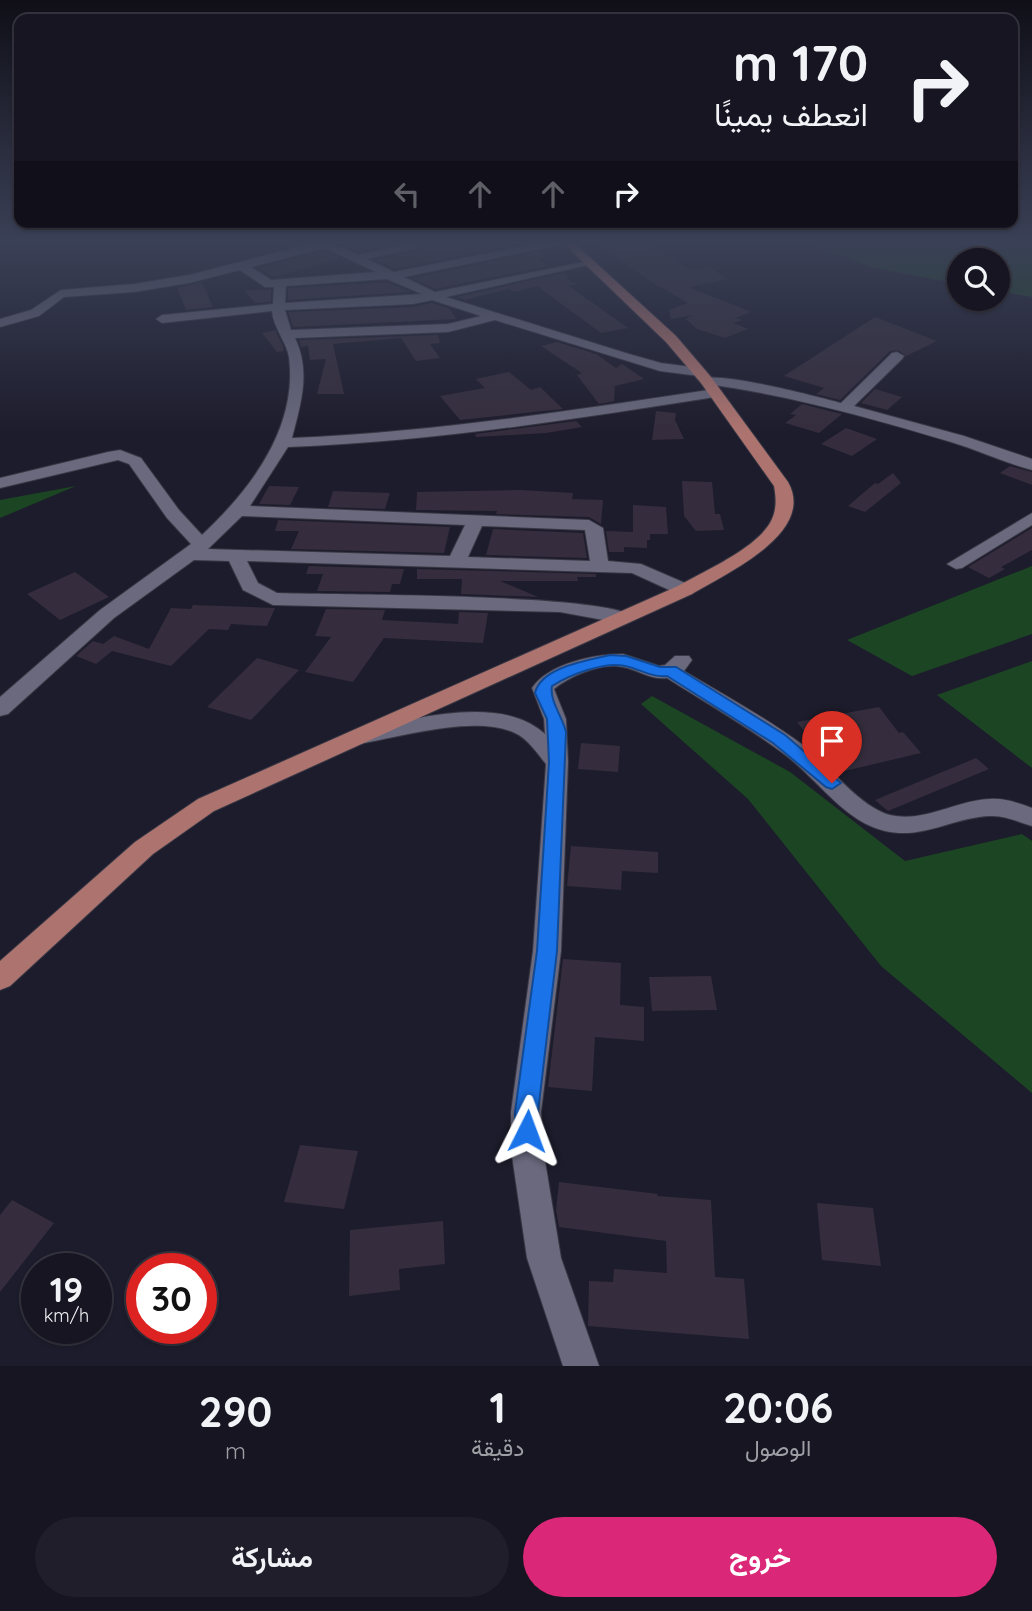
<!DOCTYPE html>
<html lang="ar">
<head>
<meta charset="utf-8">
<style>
  body { margin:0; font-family:Quicksand,Vazirmatn,sans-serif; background:#1f1e2a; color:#f1f3f6; direction:rtl; height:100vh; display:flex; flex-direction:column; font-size:26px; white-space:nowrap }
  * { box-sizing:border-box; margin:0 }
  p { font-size:23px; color:#9e9fa5 }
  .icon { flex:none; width:38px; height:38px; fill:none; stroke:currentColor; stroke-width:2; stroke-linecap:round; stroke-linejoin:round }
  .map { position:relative; height:1366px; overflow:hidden; direction:ltr }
  .drawer { display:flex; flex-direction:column; background:#161521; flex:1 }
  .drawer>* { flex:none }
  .top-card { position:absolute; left:14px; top:14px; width:1004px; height:214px; border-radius:14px; box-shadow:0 2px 5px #0004,0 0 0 2px #35343f; direction:rtl; background:#161521; color:#f1f3f6; overflow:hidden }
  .fabs { position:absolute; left:947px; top:248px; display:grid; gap:14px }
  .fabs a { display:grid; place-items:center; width:63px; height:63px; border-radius:50%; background:#161521; box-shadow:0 2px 5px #0004,0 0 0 2px #35343f; font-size:35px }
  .speed { position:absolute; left:21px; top:1253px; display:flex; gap:14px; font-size:35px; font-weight:700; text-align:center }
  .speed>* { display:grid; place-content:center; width:91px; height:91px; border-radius:50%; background:#161521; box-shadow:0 2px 5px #0004,0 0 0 2px #35343f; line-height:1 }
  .speed small { font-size:18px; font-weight:400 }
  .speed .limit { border:10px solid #d22; background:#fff; color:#111 }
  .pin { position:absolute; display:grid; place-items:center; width:60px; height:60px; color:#fff; margin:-72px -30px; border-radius:50% 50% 50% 0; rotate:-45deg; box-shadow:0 0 7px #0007 }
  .pin .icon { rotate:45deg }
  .me { position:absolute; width:77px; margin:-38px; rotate:3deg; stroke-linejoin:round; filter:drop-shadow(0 0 5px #0008) }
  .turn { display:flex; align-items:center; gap:24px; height:147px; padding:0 35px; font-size:32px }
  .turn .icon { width:91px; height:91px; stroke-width:2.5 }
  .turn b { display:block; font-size:49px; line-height:60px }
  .lanes { display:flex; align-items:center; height:66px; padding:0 35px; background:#0003; justify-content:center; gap:35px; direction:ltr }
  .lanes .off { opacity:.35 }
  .eta { display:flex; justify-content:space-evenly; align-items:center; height:119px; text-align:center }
  .eta b { font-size:42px; font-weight:700; line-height:49px }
  .button { display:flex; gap:14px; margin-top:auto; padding:14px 35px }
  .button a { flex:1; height:80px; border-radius:42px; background:#db2777; color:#fff; font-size:28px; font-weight:700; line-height:80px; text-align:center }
  .button a+a { background:#1f1e2a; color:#f1f3f6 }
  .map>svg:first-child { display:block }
  .green { fill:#1c4623 }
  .building { fill:#352d3d }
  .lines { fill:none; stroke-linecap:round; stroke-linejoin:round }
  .minor-casing { stroke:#383744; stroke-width:2 }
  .major-casing { stroke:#383744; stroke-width:2 }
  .minor { fill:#6a697d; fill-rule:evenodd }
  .major { fill:#ad746f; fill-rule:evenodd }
  .route { fill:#1a73e8; stroke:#114b97; stroke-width:2 }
</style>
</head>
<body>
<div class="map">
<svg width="1032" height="1366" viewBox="0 0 1032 1366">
  <rect width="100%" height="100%" fill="#1d1c2c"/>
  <!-- green -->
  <path class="green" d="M808 242H1032V297L998 291V261H959V284L870 267Z
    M76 486 0 518V500Z
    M1032 566V634L912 676 847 640Z
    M1032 661V768L937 695Z
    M652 696 790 772 905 861 1022 834 1032 841V1093L881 966 748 799 641 704Z"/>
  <!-- building -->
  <path class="building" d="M337 242H400L358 252Z
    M417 242H517L521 244 395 269 376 260 417 251 421 246Z
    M602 242H643L691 270 708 267 728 279 689 287 751 312 735 318 742 320 733 323 748 329 725 338 697 329 686 319 693 315 671 319 669 310 688 303 648 280 604 246 607 245Z
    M325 251 339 258 275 277 259 268Z
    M539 252 546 257 537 259 549 266 435 289 412 278Z
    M563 273 570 277 565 278 577 284 569 286 628 328 601 333 537 286 514 292 509 289 465 300 456 297Z
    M202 282 213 307 186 310 177 288Z
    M387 282 411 292 288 300V288Z
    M244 290H271V302L255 303Z
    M432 303 450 309 456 319 293 327 288 312 413 307Z
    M875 317 937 341 906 356 898 350 890 351 840 400 816 394 824 388 784 376Z
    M275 330 283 346 284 351 277 352 262 333Z
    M438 335 440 343 430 344 440 358 416 361 401 338 333 344 344 394H317L326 359 310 360 308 346 301 347 299 340Z
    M557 342 596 354 616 368 622 364 644 379 615 386 614 401 599 404 577 375 582 373 541 346Z
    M509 372 531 390 540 387 563 409 460 420 440 396 485 388 476 379Z
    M875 389 902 397 887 410 861 403Z
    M802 404 829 411 842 414 819 433 785 423 796 415 790 414Z
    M656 411 676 413 675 420 684 439 652 440Z
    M576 421 582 427 546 433 476 437 475 434Z
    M846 428 877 439 852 456 821 444Z
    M1010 466 1032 472V485L1000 473Z
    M893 473 901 483 865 512 848 506 875 483 878 484Z
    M682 481 712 482 715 514H720L724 530 696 531 684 516Z
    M269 486 299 487 290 505 259 504Z
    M520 490 573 493 572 499 603 500 601 524 589 517 496 514 497 511 416 510 417 492Z
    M333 491 360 492 390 493 385 509 328 507Z
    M633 505 666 507 668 534H650V540H647V548L624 547V552H609L606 531 633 532Z
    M278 520 450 527 444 553 291 549 299 531H275Z
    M1032 528V550L1001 567 1005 569 989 578 968 567Z
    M493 529 583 533 587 558 486 555Z
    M309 566 404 569 400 584H392L390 592 317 591 323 574H306Z
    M417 569 596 574V577H577L578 581H500L538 597 461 594 462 579H417Z
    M75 572 109 597 60 620 27 594Z
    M193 605 275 608 267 626 231 624 228 630 209 629 171 666 112 651 96 664 76 656 93 641 103 644 114 636 149 649 171 608 191 609Z
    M326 609 385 610 382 620 458 624 459 612 488 613 483 643 384 638 353 682 305 672 331 637 315 636Z
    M257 658 299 670 251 720 207 707Z
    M879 707 899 733 903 732 921 753 836 773 797 722Z
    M581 743 620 746 618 772 578 769Z
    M976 758 989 769 888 811 875 800Z
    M571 846 658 852V873L622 871 621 890 567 886Z
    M563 959 621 963 620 1005 644 1007V1041L595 1037 592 1091 548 1087Z
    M711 976 717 1010 652 1011 649 977Z
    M300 1145 358 1151 344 1209 284 1202Z
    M559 1182 658 1194 657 1196 711 1200 715 1277 744 1279 749 1339 588 1326 589 1281 613 1282 614 1269 667 1273 666 1241 559 1227 556 1210Z
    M12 1200 54 1223 0 1292V1215Z
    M817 1203 873 1208 881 1266 822 1260Z
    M443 1221 445 1264 399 1269 400 1290 349 1296 350 1230Z"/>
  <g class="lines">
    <defs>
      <path id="minor" d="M317 242H331L358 255 403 245 402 242H414L418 246 416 248 367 259 394 272 544 242H564L559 245 404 277 435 292 593 260V264L446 297 629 354 661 363 699 368 706 372 699 376 660 371 495 320 448 332 295 338C311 372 301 403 292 438 434 432 575 410 715 389L722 393 715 397C574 419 431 442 288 447L250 506 589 520 603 528 608 561 641 564 692 586 694 590 692 594H678L632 573 247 561 258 583 277 593C325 595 616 593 635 618L625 624 560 612 273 605 243 590 229 561 194 560 114 618 8 714 0 716V697L100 610 191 544 167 518 129 464 118 460 0 488V478L108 452 120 450 141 458 179 510 202 535C251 489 298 428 289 357 286 341 273 327 272 311L162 323 156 319 162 315 273 304 274 287H265L240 270 189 283 134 292 64 297 39 316 0 327V319L31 310 61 290 134 284 189 275ZM325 248 376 272 271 280 251 267ZM387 279 422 294 285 303 286 286ZM432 300 481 316 448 324 291 330 285 310 413 304ZM242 516 465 525 450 556 208 549ZM482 526 585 530 590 561 468 557Z
        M897 352 904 356 902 359 854 406 964 436 1032 459V470C1005 463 978 450 951 442 871 418 789 395 706 384L699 380C712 369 819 397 841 403L892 353Z
        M1032 513V525L962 568 956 569 947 564Z
        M623 654 659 666 665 665 675 656H689L692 660 684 671C724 695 765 717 803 745 828 764 859 807 890 815 925 823 956 800 990 799 1005 798 1018 803 1032 808V826C1018 822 1005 815 990 816 954 817 923 840 885 831 843 821 818 779 784 754 747 726 706 703 667 678 650 680 639 670 623 667 602 662 570 676 554 689L566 719 568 762 561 951 541 1112 543 1149 561 1258 599 1366H563L527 1258 511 1149V1112L533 951 546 764C537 753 528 739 515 733 476 714 400 737 359 744L351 742 348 737 351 732 359 730C411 720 501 693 545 734L544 719 532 688C549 663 595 654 623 654Z"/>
      <path id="major" d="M562 242H573L676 336 711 377 788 482C817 533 725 574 692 594L214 811 153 854 10 986 0 990V961L135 842 198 799 678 586C704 571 760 547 772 519 777 508 776 497 774 486L701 383 666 342Z"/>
    </defs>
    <!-- minor casing -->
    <use href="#minor" class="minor-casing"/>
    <!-- major casing -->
    <use href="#major" class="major-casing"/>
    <!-- minor -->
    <use href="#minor" class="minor"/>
    <!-- major -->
    <use href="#major" class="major"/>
  </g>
  <!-- sky -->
  <linearGradient id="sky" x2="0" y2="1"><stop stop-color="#100f18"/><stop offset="0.56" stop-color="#3a4056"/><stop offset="1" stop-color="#3a4056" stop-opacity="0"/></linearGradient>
  <rect width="1032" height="433" fill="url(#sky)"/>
  <!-- route -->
  <path class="route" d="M610 655 626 656 660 667H676L785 735 841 783 832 789 826 787 773 743 667 676C652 678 640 669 625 666 605 661 569 675 552 686 549 700 563 718 566 732L557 951 538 1112 539 1131 535 1139 527 1142 518 1139 515 1131V1112L537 951 549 762 547 719 535 693C541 667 586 661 610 655Z"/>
</svg>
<div class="fabs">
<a><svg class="icon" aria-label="search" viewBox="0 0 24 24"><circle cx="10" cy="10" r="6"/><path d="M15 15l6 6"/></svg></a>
</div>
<div class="speed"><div>19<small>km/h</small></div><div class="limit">30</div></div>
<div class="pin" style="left:832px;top:783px;background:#d93025"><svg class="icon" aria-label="arrive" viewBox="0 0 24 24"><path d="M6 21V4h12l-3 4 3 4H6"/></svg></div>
<svg class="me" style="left:527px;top:1131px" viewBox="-20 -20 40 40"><path d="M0-17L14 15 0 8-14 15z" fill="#1a73e8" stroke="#fff" stroke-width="4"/></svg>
<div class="top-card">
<div class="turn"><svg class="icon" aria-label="right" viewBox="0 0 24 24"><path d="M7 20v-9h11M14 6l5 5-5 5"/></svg><div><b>170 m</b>انعطف يمينًا</div></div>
<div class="lanes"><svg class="icon off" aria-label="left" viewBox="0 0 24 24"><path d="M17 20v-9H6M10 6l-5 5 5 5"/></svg><svg class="icon off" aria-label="ahead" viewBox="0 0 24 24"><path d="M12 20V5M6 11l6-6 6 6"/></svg><svg class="icon off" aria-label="ahead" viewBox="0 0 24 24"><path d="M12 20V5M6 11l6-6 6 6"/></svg><svg class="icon" aria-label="right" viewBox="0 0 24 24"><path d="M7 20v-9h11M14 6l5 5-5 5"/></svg></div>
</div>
</div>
<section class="drawer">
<div class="eta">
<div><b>20:06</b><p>الوصول</p></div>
<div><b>1</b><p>دقيقة</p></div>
<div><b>290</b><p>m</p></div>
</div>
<div class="button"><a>خروج</a><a>مشاركة</a></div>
</section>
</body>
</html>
